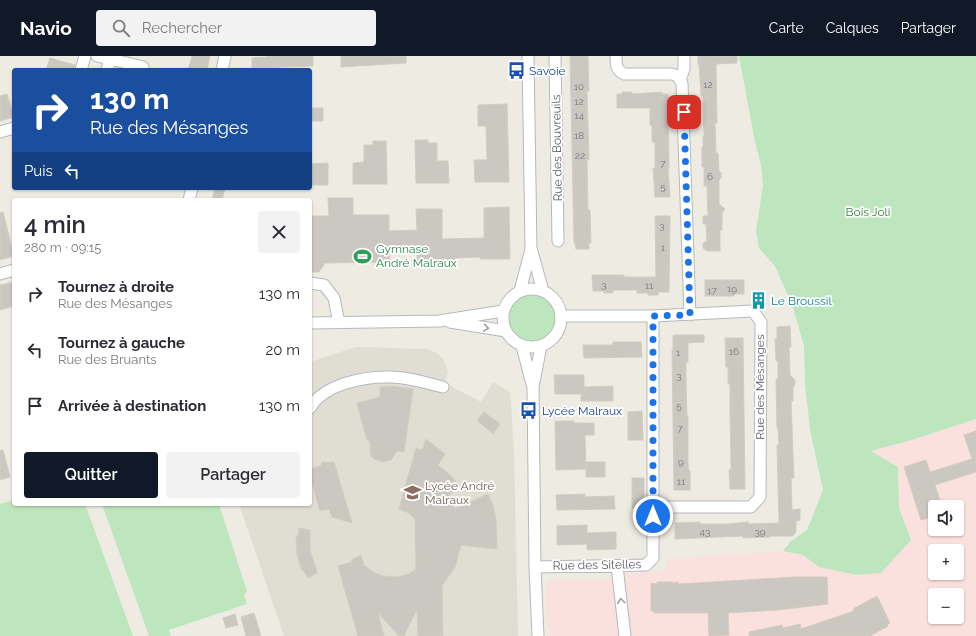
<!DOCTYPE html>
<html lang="fr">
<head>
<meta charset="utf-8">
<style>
  body { margin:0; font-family:Raleway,sans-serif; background:#f2f2f3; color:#2b2b33; height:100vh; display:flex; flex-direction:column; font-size:15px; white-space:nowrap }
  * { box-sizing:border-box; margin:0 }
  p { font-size:13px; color:#7c7c81 }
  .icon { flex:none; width:22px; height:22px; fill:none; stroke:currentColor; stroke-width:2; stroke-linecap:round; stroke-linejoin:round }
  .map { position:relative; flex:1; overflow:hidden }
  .drawer { position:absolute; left:12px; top:142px; width:300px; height:308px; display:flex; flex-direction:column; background:#fff; border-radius:4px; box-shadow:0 1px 3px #0004 }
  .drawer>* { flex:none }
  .top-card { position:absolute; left:12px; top:12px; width:300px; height:122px; border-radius:4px; box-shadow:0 1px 3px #0004; background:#1a4fa0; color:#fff; overflow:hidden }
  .controls { position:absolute; left:928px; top:444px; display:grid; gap:8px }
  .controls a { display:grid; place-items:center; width:36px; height:36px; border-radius:4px; background:#fff; box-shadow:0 1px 3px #0004; font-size:20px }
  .pin { position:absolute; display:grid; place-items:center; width:34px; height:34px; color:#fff; margin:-17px; border-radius:8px; box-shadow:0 2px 6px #0006 }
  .me { position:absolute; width:44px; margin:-22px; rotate:0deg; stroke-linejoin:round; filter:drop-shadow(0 0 3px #0008) }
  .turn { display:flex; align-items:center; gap:14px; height:84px; padding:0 12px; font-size:18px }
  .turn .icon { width:52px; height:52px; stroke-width:2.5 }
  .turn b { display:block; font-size:28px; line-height:34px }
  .then { display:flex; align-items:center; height:38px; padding:0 12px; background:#0003; gap:8px; font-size:15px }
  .round { display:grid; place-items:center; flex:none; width:42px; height:42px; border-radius:4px; background:#f2f2f3 }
  .head { display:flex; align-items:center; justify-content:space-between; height:68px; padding:0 12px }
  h1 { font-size:24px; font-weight:600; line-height:30px }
  .button { display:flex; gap:8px; margin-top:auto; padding:8px 12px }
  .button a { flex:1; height:46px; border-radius:4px; background:#111827; color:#fff; font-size:16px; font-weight:600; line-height:46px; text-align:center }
  .button a+a { background:#f2f2f3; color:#2b2b33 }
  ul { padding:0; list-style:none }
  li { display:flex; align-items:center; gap:12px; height:56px; padding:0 12px }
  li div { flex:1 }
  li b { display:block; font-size:15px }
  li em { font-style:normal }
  header { display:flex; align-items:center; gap:24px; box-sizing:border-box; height:56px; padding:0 20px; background:#111827; color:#fff }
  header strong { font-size:19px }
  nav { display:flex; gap:22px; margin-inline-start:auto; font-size:14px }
  .search { width:280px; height:36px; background:#f2f2f3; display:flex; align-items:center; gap:10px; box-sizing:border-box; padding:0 14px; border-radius:4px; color:#7c7c81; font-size:15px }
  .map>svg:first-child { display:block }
  .education { fill:#e0ddd3 }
  .medical { fill:#fbe1de; fill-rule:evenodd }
  .green { fill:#bee6be }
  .building { fill:#cbc8c2; stroke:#d3cdc1 }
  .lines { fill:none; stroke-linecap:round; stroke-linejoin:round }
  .minor-casing { stroke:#b5b9bd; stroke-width:13 }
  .minor { stroke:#fff; stroke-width:11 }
  .oneway { stroke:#9d9fa2 }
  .route { stroke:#1a73e8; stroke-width:7; stroke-dasharray:0 12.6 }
  .labels { text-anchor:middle; stroke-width:3.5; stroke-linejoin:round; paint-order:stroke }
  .number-label { font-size:10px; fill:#77797c }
  .transit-label { font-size:12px; fill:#164399; stroke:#fff; text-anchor:start }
  .street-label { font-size:12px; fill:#5b5f64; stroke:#fff }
  .park-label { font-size:12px; fill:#338336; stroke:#fff }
  .leisure-label { font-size:12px; fill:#27864d; stroke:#fff; text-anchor:start }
  .culture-label { font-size:12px; fill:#0d838f; stroke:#fff; text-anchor:start }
  .education-label { font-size:12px; fill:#785e54; stroke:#fff; text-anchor:start }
</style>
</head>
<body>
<header>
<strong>Navio</strong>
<div class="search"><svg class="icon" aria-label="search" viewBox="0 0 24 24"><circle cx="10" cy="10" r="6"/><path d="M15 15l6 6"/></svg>Rechercher</div>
<nav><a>Carte</a><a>Calques</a><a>Partager</a></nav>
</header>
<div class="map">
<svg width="976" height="580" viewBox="0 0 976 580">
  <rect width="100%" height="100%" fill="#eeebe3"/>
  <!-- education -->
  <path class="education" d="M356 291 428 293 438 298 444 304 448 315 445 327 481 346 493 326 510 336 511 346 514 399 518 580H284L239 448H310V306Z"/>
  <!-- medical -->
  <path class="medical" d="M976 363V580H549L547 565 546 524H611V517L661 516 667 512V503L783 495 803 499 819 511 856 519 911 484 899 452 898 411 870 395 905 386ZM935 451H957V473H935ZM935 495H957V517H935ZM935 539H957V561H935Z"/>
  <!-- green -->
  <path class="green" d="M739 0H976V363L905 386 871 395 898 411 899 452 911 484 881 517 856 519 819 511 803 499 783 495 791 485 807 474 823 434 810 374 805 327 804 290 793 251 775 210 759 192 756 174 763 130 761 109 755 86Z
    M508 262a24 24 0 1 1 48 0a24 24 0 1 1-48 0Z
    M14 444V448H85L133 580H0V448Z
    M102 448H219L247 535 244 539 247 548 169 574 171 580H149Z"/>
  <!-- building -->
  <path class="building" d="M192 0H210L207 14H188Z
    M267 0H313V10L252 12V2L267 1Z
    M341 0H406V7L341 11Z
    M570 0H588L589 35H587L589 104H587L588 154H590L591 187H589V193H576L575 187H574Z
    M698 0H737V7L716 8 717 67H715L716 97H718L719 115 721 117V122L719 124V148L725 153 722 157V174H720V195H707L703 192V187L707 185 706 168H703V160H708L707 130H704V111H702V91H703V80H704L703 40H701L699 8H698Z
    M50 2 75 9 74 14H46Z
    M622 36H632V38L662 36V38H668L669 113H668L670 141H655L653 112H655V86H652V70L650 69V52H617V38H622Z
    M7 38 14 61 0 65V40Z
    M507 48 509 126H475L474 104H487L486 70H478V49Z
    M310 52H323V65H310Z
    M415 84H428V87H437V105H448L449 127H416Z
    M373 85H386L387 128H353V107L364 106V89H373Z
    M328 107V129H310V108Z
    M215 132H225L222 144H212Z
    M328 142H353V159H389V175L417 174 416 153H442V183L484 182V152L509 151 510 203H480V201L455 202V204L417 205V190L389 191 390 206 325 207 319 216H310V160H329Z
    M3 156 14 200 0 204V157Z
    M655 160H670L669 236H658V239H648V237H637V234H613V237H604V235H593L592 219H624V221H656Z
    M705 224H744V238H734V240H705Z
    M14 226V250L0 254V229Z
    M790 270 791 291H789L790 319 795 324V328L793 331V345H791L793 399 794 422H791L792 454 800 453V464L796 465V476L793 480H770V481L743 482V480L675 483V467L700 466V468H727L748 466 749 468 779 467 777 389H779L778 372H777L776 323H778V305H776L775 283H777V271Z
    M673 279H704V286L688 287V306H686V329L687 360H688V408L689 415H690V434H674L672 294H673Z
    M725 282H743L745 433H730L729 414H731V408L730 354V328H728V311H726Z
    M613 286H641L642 301 584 302 583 289H613Z
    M554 319H584V331L613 330V345H581V338H555Z
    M391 330 413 333 404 396 397 395 391 404 382 406 374 403 371 400 370 394V385L367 384 357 347 380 341V331Z
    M642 355 643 384H628V356Z
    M484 356 500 368 493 378 477 364Z
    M555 365H574V367H594V379H585L586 413 556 414Z
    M976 375V416L935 429 942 451H935V460L921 464 904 411 926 404 930 416 972 403 964 379Z
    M426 383 445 398 438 409 450 419 460 430 449 439 455 453 488 438 493 449 496 464 497 493 461 489 455 511 442 530 443 580H418L417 553 404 580H399L378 557 384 580H358L338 510 352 506 351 504 361 499 364 509 373 516 383 520 399 521 409 518 416 513 415 463 409 457 399 453 416 392 422 394Z
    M3 394 10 421 0 424V395Z
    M321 406H334L352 467 332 461 329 453 320 455 310 420V413L322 409Z
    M586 406H605V421H586Z
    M632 422H644V452H632Z
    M585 438V441L614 440 615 453 557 454 556 439Z
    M587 469V477L616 476V493L587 494V488L557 489V470Z
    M299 472 310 474V494L317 517 308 522 304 515H302L297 498 296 481 298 480Z
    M793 521H827L828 548 778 554 728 557 729 579 709 580 708 557H654V555H651V527L657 528V526H672V527L678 526 679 528Z
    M877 540 890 567 887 568 888 570 870 580H749V576L782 569 783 572 800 568 801 573 854 555 853 553Z
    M254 557 261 580H246L241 561Z
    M235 558 238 569 226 572 223 562Z"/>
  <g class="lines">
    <defs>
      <path id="minor" d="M97 0 110 3 107 14
        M528 0 531 192 543 235
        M555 0 558 185
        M616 0C616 8 616 14 624 18H672L677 20 682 27 690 259
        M110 3 143 11
        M81 14 85 0
        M222 14 225 0
        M680 24 684 13V0
        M0 76 14 72
        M189 144 192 132
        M0 218 14 214
        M310 227 324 229 334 242 339 267
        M503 262a29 29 0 1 1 58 0a29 29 0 1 1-58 0Z
        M520 235 531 193
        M561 260H653L753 255 761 266 760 441 751 451H653
        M450 266 506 275
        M310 267 439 265 503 255
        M522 290 532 328
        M310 352C324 328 365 320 391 321 408 321 426 327 443 331
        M617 510 625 580
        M535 511 646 509 653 502V260
        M538 580 535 511 533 331 541 290"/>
    </defs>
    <!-- minor casing -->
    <use href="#minor" class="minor-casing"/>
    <!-- minor -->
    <use href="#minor" class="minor"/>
  </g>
  <!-- one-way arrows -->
  <defs><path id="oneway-chevron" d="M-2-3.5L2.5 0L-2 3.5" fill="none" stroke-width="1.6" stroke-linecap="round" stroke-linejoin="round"/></defs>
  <g class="oneway">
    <use href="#oneway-chevron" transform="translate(486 272) rotate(9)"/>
    <use href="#oneway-chevron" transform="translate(621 545) rotate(-97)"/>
  </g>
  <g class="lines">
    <!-- route -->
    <path class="route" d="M653 460V260L690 259 684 56"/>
  </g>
  <!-- icons -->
  <defs>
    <symbol id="bus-bare" viewBox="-9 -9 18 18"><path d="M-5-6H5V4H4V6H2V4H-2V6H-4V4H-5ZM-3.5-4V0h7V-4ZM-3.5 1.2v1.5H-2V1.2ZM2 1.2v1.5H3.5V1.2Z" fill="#1a4fb4" stroke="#fff" stroke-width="2.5" paint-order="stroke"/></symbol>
    <symbol id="stadium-bare" viewBox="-9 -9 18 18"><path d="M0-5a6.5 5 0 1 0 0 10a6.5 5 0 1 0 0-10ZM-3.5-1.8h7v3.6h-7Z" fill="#2e9e5b" stroke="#fff" stroke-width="2.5" paint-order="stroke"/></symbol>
    <symbol id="building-bare" viewBox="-9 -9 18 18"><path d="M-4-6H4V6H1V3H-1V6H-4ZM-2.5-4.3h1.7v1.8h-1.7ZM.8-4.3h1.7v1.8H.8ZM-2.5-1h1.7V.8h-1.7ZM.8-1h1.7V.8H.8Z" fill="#0f9aa8" stroke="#fff" stroke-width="2.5" paint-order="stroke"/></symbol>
    <symbol id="school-bare" viewBox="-9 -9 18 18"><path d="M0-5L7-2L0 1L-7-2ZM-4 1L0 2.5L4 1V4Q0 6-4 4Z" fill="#8d6e63" stroke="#fff" stroke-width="2.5" paint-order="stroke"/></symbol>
  </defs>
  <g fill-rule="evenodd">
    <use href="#bus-bare" x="504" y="2" width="25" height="25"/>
    <use href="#stadium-bare" x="350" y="188" width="25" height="25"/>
    <use href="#building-bare" x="746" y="232" width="25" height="25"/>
    <use href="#bus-bare" x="516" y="342" width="25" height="25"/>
    <use href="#school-bare" x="400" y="424" width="25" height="25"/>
  </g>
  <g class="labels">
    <!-- number labels -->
    <g class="number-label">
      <text x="708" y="32">12</text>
      <text x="579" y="34">10</text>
      <text x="579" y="49">12</text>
      <text x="579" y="63">14</text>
      <text x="579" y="83">18</text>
      <text x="580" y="103">22</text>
      <text x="663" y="111">7</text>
      <text x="710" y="124">6</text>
      <text x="663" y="134">5</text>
      <text x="662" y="173">3</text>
      <text x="663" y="195">1</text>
      <text x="604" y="232">3</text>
      <text x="649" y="233">11</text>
      <text x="732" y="236">19</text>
      <text x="712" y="238">17</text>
      <text x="734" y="299">16</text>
      <text x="678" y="300">1</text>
      <text x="679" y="323">3</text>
      <text x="679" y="353">5</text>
      <text x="680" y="376">7</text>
      <text x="681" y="409">9</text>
      <text x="681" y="429">11</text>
      <text x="705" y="479">43</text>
      <text x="760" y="479">39</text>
    </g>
    <!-- transit labels -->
    <g class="transit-label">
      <text x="529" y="19">Savoie</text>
      <text x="542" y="359">Lycée Malraux</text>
    </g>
    <!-- street labels -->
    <g class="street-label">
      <text transform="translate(557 92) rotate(-91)" y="4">Rue des Bouvreuils</text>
      <text transform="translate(760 331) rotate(-90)" y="4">Rue des Mésanges</text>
      <text transform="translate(597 509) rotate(-1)" y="4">Rue des Sitelles</text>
    </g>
    <!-- park labels -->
    <g class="park-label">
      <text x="868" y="160">Bois Joli</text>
    </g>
    <!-- leisure labels -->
    <g class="leisure-label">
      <text x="376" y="197">Gymnase<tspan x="376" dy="14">André Malraux</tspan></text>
    </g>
    <!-- culture labels -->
    <g class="culture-label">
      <text x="771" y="249">Le Broussil</text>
    </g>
    <!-- education labels -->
    <g class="education-label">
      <text x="425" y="434">Lycée André<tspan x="425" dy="14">Malraux</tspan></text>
    </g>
  </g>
</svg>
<div class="controls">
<a><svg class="icon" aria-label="sound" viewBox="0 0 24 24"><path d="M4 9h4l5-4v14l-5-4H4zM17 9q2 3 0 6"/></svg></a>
<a>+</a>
<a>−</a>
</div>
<div class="pin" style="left:684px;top:56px;background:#d93025"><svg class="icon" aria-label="arrive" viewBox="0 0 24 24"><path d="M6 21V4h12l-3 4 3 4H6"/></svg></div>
<svg class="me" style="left:653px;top:460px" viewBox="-20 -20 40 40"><circle r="17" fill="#1a73e8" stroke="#fff" stroke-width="3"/><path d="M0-11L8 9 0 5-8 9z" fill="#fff"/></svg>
<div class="top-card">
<div class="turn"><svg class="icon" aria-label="right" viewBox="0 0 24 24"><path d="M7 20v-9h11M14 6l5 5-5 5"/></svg><div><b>130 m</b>Rue des Mésanges</div></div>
<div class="then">Puis<svg class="icon" aria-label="left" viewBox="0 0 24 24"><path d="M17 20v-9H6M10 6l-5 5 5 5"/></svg></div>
</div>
<section class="drawer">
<div class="head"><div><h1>4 min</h1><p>280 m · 09:15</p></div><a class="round"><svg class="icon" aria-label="close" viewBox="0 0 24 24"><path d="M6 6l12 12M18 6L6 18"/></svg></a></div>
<ul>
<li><svg class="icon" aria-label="right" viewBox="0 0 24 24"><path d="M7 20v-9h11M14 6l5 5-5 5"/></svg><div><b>Tournez à droite</b><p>Rue des Mésanges</p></div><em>130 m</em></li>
<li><svg class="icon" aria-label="left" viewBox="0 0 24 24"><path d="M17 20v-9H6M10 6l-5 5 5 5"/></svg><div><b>Tournez à gauche</b><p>Rue des Bruants</p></div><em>20 m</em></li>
<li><svg class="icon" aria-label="arrive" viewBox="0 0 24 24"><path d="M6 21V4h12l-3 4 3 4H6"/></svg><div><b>Arrivée à destination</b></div><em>130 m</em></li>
</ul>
<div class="button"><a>Quitter</a><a>Partager</a></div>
</section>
</div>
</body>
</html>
